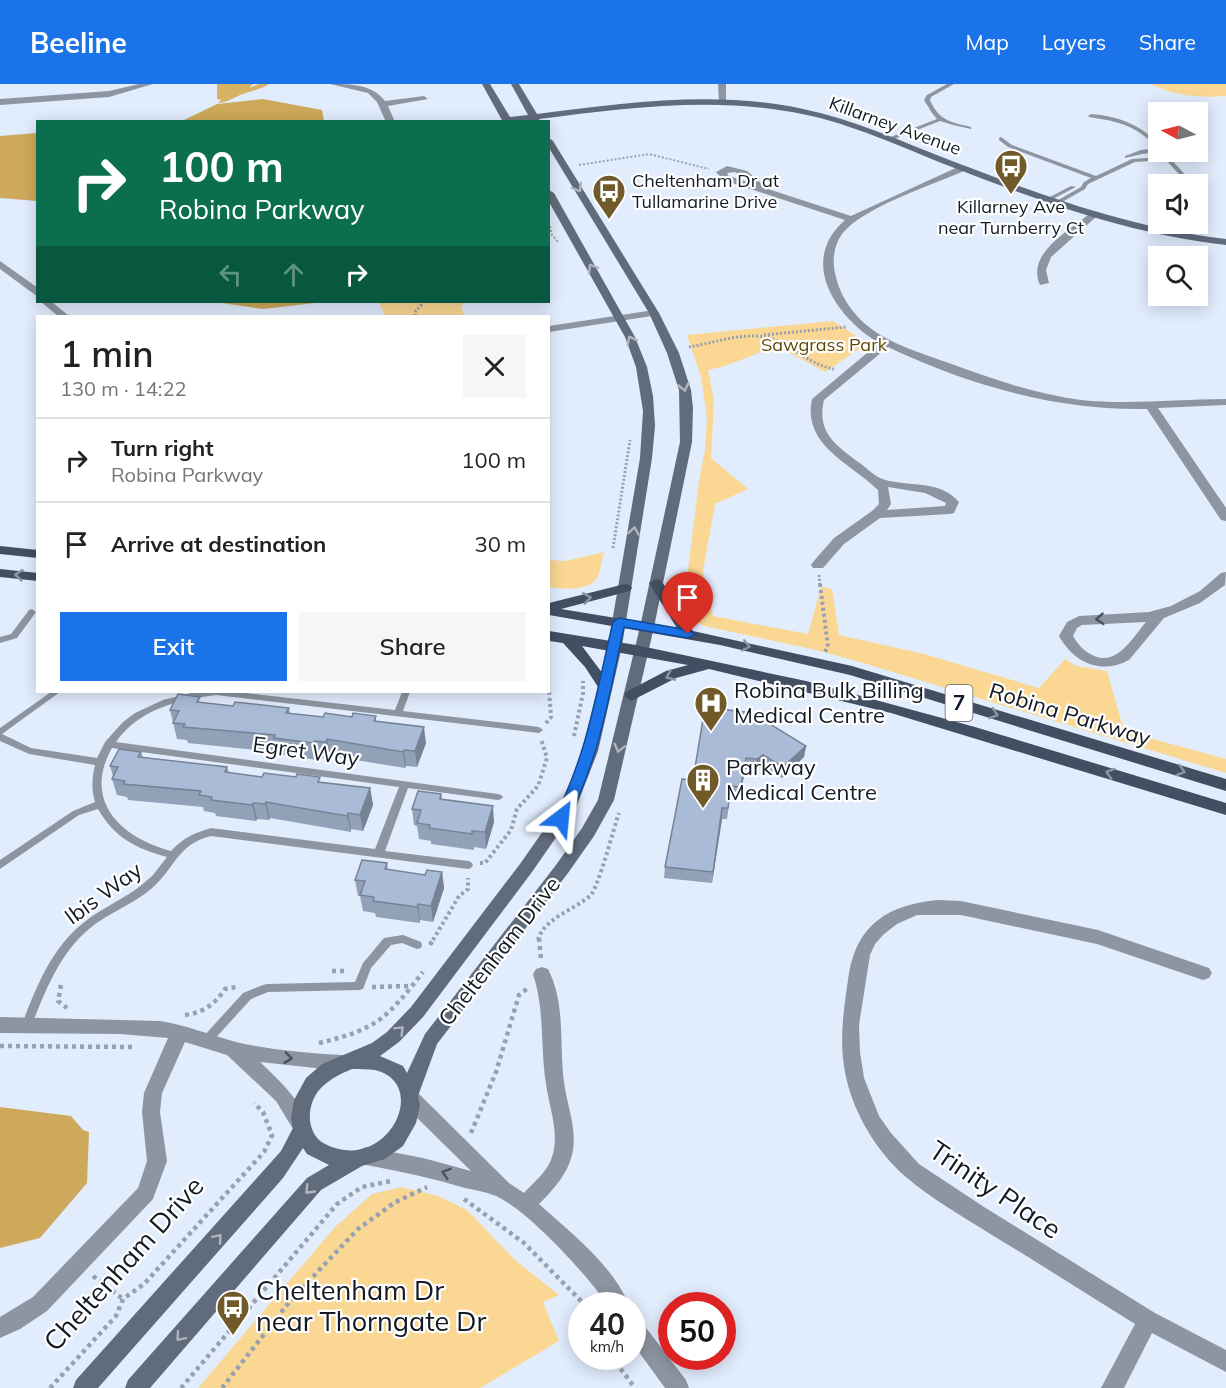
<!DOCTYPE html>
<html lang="en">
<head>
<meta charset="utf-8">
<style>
  body { margin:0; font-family:Mulish,sans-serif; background:#f6f6f6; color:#222; height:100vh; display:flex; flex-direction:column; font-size:22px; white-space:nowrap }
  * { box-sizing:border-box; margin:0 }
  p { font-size:20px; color:#767676 }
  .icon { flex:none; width:33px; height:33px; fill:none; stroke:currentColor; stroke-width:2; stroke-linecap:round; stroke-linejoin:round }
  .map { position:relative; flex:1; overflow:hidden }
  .sheet { position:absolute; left:36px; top:231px; width:514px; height:378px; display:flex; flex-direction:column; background:#fff; border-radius:0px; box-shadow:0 3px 15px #0003 }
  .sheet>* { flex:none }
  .top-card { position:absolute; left:36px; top:36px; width:514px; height:183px; border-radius:0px; box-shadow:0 3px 15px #0003; background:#0b6e4f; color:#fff; overflow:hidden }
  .needle { width:39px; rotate:277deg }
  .buttons { position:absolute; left:1148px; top:18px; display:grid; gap:12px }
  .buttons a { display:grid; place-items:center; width:60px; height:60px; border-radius:0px; background:#fff; box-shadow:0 3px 15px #0003; font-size:30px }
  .speed { position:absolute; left:568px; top:1208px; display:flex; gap:12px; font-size:30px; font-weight:700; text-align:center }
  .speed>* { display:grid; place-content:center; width:78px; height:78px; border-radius:50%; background:#fff; box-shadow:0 3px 15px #0003; line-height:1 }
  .speed small { font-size:15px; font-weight:400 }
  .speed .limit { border:9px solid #d22; background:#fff; color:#111 }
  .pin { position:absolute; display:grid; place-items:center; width:51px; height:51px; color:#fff; margin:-62px -26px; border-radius:50% 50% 50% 0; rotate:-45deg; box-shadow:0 0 6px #0007 }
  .pin .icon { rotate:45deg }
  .me { position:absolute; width:66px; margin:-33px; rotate:29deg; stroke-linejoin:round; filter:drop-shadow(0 0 4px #0008) }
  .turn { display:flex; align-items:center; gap:21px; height:126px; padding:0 24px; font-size:27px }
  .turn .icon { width:78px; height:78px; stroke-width:2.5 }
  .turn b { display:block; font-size:42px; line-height:51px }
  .lanes { display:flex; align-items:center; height:57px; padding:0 24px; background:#0003; justify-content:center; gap:30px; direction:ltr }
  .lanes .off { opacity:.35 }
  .round { display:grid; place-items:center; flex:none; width:63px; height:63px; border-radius:0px; background:#f6f6f6 }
  .headline { display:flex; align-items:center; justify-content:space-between; height:102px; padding:0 24px }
  h1 { font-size:36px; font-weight:600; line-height:45px }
  .primary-button { display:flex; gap:12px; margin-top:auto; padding:12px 24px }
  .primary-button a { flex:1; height:69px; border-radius:0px; background:#1a73e8; color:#fff; font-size:24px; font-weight:600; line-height:69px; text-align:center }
  .primary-button a+a { background:#f6f6f6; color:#222 }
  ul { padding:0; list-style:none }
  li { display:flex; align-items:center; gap:18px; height:84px; padding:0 24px; border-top:2px solid #e0e0e0 }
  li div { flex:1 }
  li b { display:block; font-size:22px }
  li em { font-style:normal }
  header { display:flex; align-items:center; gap:36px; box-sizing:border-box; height:84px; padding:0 30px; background:#1a73e8; color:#fff }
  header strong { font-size:28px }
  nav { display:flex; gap:33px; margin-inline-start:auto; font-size:21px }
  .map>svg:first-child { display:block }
  .green { fill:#fad894 }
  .forest { fill:#d7b263 }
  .water { fill:#cfa95b }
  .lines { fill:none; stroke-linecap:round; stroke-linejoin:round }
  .path-far3 { stroke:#98a1af; stroke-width:2; stroke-dasharray:2 2; stroke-linecap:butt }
  .path-far2 { stroke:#98a1af; stroke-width:3; stroke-dasharray:2 2; stroke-linecap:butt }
  .path-far1 { stroke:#98a1af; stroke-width:4; stroke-dasharray:3 3; stroke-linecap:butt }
  .path { stroke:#98a1af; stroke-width:4.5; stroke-dasharray:4 4; stroke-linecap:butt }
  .lane { fill:#8d95a0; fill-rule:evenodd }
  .street { fill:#8d95a0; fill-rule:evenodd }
  .secondary { fill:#606b7c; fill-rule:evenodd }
  .primary { fill:#424f62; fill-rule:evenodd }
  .wall { fill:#91a1b8 }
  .shaded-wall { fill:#768396 }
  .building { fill:#a9bbd6; stroke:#768396; stroke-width:1.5 }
  .oneway { stroke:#b0b5be }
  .oneway2 { stroke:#8e95a1 }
  .oneway3 { stroke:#4a515b }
  .route { fill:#1a73e8; stroke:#114b97; stroke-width:1.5 }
  .labels { text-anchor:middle; stroke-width:4.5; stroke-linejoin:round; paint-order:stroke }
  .far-street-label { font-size:18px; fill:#131a23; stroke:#fff }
  .far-poi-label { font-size:18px; fill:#131a23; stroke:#fff; text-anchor:start }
  .far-park-label { font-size:18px; fill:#624908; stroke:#fff }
  .shield { fill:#fff; stroke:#5a5f65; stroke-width:1.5 }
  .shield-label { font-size:21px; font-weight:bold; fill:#131a23 }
  .poi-label { font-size:22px; fill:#131a23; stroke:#fff; text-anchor:start }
  .street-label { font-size:22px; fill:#131a23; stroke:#fff }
  .near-street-label { font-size:27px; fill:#131a23; stroke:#fff }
  .near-poi-label { font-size:27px; fill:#131a23; stroke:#fff; text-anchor:start }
</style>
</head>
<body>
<header>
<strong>Beeline</strong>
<nav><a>Map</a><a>Layers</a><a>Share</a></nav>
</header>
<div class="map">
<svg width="1226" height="1304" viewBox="0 0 1226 1304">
  <rect width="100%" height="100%" fill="#e1ecfd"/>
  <!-- green -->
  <path class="green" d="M1151 0H1226V12C1200 14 1174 12 1151 0Z
    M379 218H466L461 222 465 232H385Z
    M833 237 855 251 860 257 859 265 825 288 777 262 722 283 708 286 714 317 711 374 748 405 715 420 703 487 713 532 808 550 821 503 832 505 839 551 924 570 1039 604 1065 575 1076 582 1107 587 1124 647 1226 675V689L863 579 816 566 704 542 694 536 684 519 699 397 705 366 707 335 701 293 687 251Z
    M604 468C602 475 601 484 598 492 591 508 563 505 549 503V476L566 477Z
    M402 1103 438 1112 467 1126 515 1176 559 1211 543 1218 559 1257 480 1304H198L335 1143 372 1110Z"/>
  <!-- forest -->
  <path class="forest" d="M217 0H253L249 4 259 0H269C261 5 255 6 246 9 235 12 230 18 218 19L221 16 217 15Z"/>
  <!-- water -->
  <path class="water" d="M263 15 322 26 324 37H182L217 20Z
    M37 49V117L0 114V52Z
    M215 218H324L263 225Z
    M0 1023 71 1032 83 1046 89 1048 87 1099 40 1154 0 1164Z"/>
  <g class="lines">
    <!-- path-far3 -->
    <path class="path-far3" d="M579 81 649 70 709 85
      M550 142 552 151 559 159
      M421 222 424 218"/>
    <!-- path-far2 -->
    <path class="path-far2" d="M415 232V228L422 220
      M764 251 846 243
      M689 263C714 259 748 246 772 255 794 263 810 281 834 285
      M613 464 630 356
      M819 491 820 502"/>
    <!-- path-far1 -->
    <path class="path-far1" d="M820 500 828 563 824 569
      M546 639 551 633 549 606
      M574 652 583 609V597
      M480 779H485L511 746 517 725 538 702 547 674 541 655
      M433 856 459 812 468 805V794
      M538 856C543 835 575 825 590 812 598 805 614 743 619 729"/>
    <!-- path -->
    <path class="path" d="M539 854 541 876
      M430 861 434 854
      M332 887H348
      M61 901 58 917 67 924
      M372 903 410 902
      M185 931C203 929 215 920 225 905L236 903
      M319 959C378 945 387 934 423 888
      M0 962 134 963
      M471 1049 496 988 519 911 528 904
      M464 1115 524 1159 585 1221
      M93 1192 123 1215
      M611 1272 635 1304
      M50 1304 116 1232 123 1215 144 1200 264 1068 272 1051 263 1028 254 1019
      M181 1304 337 1120 362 1103 391 1097
      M222 1304 290 1217 358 1145 394 1119 427 1103"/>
    <!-- lane -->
    <path class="lane" d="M947 0H954L931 13 930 16C939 37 951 38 971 43V45L953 41 940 37 892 56H888V54L937 35 932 29 924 16 927 11Z
      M1091 30C1116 32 1141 40 1158 60L1159 68 1142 70 1125 74V72L1141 66 1157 64C1153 60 1149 55 1143 51 1127 39 1109 36 1089 33L1088 32Z
      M1001 53 1012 61 1096 92 1132 75 1163 73 1160 69 1164 68 1194 100H1188L1166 76 1135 78 1088 100 1085 105 1055 122 1052 120 1053 119 1081 103 1084 98 1091 94 1008 63 999 56V54Z
      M1071 102 1076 103 1049 117 1044 116Z
      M1197 106 1199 107 1202 113 1200 119 1197 121Z
      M32 525 36 528 17 554 0 559V553L11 550 29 526Z
      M51 608H60L2 650 31 664 97 674 105 658 123 638 135 629 163 616 195 608H237L395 626 402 608H410L403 627 539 643 543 646 539 649 216 611C178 616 139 625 116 658L498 710 501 711 503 713 501 715 498 716 408 704 385 767 468 777 471 778 473 781 471 784 468 785 211 752C177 760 175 785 151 805 132 821 108 829 89 845 59 870 45 908 31 943L30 946 26 948 22 946 21 943C35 906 50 866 82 840 101 824 125 815 144 799L153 791 167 773C135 764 115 754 98 725L79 731 0 785V776L73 727 95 718C91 705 92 694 95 681L29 670 0 657V644ZM112 664 399 703 375 765 211 744C194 749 183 754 171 767 121 754 82 717 112 664Z
      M403 851 421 858 422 861 421 864 417 865 402 859 391 861 371 884 363 905 359 906 268 908 251 915 211 959 207 961 203 959 202 956 203 953 243 909 263 901 267 900 355 898 363 879 384 854Z"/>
    <!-- street -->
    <path class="street" d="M139 0H153L109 13 0 21V15L109 7Z
      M330 0C351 0 372 0 385 17L424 12 428 15 388 22 395 38H386L377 18 368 9Z
      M718 0H726V20L719 18Z
      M727 82 747 87 768 105 851 132 960 82H966V86C933 101 863 123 842 150 834 161 832 176 835 189 839 209 849 225 864 239 887 259 918 268 946 278 990 294 1034 310 1081 316 1129 321 1178 315 1226 315V321L1158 324 1226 424V437L1221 436 1147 325C1058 327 968 301 888 263L824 316C816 349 837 362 861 380 867 384 873 391 880 394 903 404 939 394 959 418L954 429 950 430 880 434 844 460 823 484H813L811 481 813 478 834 454 872 427 879 420 878 406C850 379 802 361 812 315L879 259C837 234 797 178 845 136L723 96 716 88ZM735 88 751 99 729 92 727 89ZM888 403 925 409 946 419 945 422 887 426 891 420Z
      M1088 131 1096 133 1051 173 1046 186 1049 199 1040 201C1026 170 1067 148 1088 131Z
      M0 177 38 204V213L0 185Z
      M41 218H52L69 232H58Z
      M654 226 659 229 658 231 549 248V242Z
      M1226 488 1225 501 1200 519 1164 534 1129 576C1101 591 1074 579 1059 552L1067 538 1079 532 1149 528 1171 522 1200 507 1221 489ZM1146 538C1133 553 1118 582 1094 572 1085 568 1078 561 1073 552L1077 544 1082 541Z
      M938 816 961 817 1098 846 1209 884 1212 889 1209 894 1203 896 1097 860 961 831H917L897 840 884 850 875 860 870 871 859 941 860 968 864 994 879 1032 891 1049 919 1080 984 1123 1155 1229 1226 1266V1288L1152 1249 1124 1304H1101L1135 1240C1087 1210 1040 1180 992 1151 964 1133 931 1115 906 1093 877 1068 854 1030 846 993 838 958 844 924 849 889 858 839 889 821 938 816Z
      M542 883 548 885C566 920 559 960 564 998 567 1022 578 1046 572 1071 567 1091 553 1106 539 1120 572 1150 612 1180 629 1221H607C590 1193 526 1125 496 1112 486 1108 475 1106 465 1104 432 1094 399 1087 366 1081L359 1078 356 1072 359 1066 366 1063 423 1074 471 1087 404 1021 402 1015 404 1009 411 1007 418 1009 509 1099 524 1109C534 1098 548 1087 552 1073 560 1049 549 1023 546 1000 540 962 545 926 533 890L536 885Z
      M0 933 160 937C186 941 210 951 236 958 271 966 307 969 343 971L349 973 352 979 349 985 343 987 260 978C280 997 298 1014 309 1039L307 1045 300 1047 293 1045 276 1017 227 971 185 958 162 1009 160 1028 167 1077 153 1115 47 1227 20 1245 0 1254V1233L33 1213 138 1104 147 1077 142 1028 144 1009 168 954 120 950 0 949Z
      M633 1233 640 1236 686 1296 689 1304H665L633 1260Z"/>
    <!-- secondary -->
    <path class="secondary" d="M482 0H490L510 33 528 31 511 0H519L537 30C625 19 715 6 803 25 855 36 903 58 952 77 1044 112 1128 143 1226 155V161C1129 150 1042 118 952 83 903 64 853 40 802 30 715 12 626 24 539 35L541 38H503Z
      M549 54 553 57 659 229 679 269 691 306 693 324 692 358 654 543 614 716 594 752 568 789 437 960 418 1012 420 1021 416 1039 403 1062 385 1075 362 1082 321 1106 150 1304H125L128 1296 307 1094 329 1081 307 1070 303 1064 283 1094 98 1304H73L76 1296 281 1067 293 1044 291 1034 294 1016 306 994 322 980 372 959 387 948 411 923 520 780 562 720 582 667 608 562 640 374 643 327 636 283 625 253 549 118V106L554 109 635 253 647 283 653 312 655 342 652 374 622 562 598 667 575 726 532 788 423 933 399 958 380 972 403 982 407 989 425 950 556 781 582 744 598 716 640 543 680 358 679 306 667 269 649 229 549 64ZM352 985C359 985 368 985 375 986 432 1000 386 1091 325 1060 305 1050 306 1019 321 1004 330 995 340 990 352 985Z"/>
    <!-- primary -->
    <path class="primary" d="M0 462 38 466V474L0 470Z
      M0 485 38 489V497L0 493Z
      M656 495 661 496 693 547 852 582 1226 695V707L850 591 720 561 549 531V519L625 500 630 501 632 504 630 507 561 525 677 544 649 499Z
      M549 547 636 561 806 597 975 643 1226 719V731L891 629 709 585 676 594 631 617 624 612 626 608 666 587 688 581 582 562 612 602 605 607 600 606 585 583 563 559 549 557Z"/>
  </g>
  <!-- wall -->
  <path class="wall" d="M201 618 233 622 289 624 290 629 323 633 376 632V637L426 659 417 683 406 682 405 684 331 672 329 675 318 673 317 676 278 670 277 668 188 659 187 656 177 655 170 626Z
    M705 623 806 662 804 673 782 694 762 682 756 686 745 685 740 714 730 713 727 735H722L712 799 664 794 665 783 693 696Z
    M141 668 143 673 227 683 229 689 370 704 373 721 363 747 351 745V748L270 734 269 736 257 735 256 737 216 732 215 729 204 727 203 723 128 716 127 713 117 711 112 695 113 692 110 682Z
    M441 710 442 715 494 738 486 765 474 763V766L431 760V757L419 755 417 742 414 741 412 725Z
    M387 779 388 786 425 791 442 788 444 804 433 838 420 836V839L376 833 375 829 363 827 360 812H358L355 796Z"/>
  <!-- shaded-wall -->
  <path class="shaded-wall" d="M424 643 426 659 417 683 415 667Z
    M327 655 331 672 329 675 326 658Z
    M315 657 318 673 317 676 313 659Z
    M806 662 804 673 782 694 783 683Z
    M404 666 406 682 405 684 403 668Z
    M763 671 762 682 756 686 757 675Z
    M746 674 745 685 740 714 741 703Z
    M370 704 373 721 363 747 360 731Z
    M266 718 270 734 269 736 265 720Z
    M253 719 257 735 256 737 252 721Z
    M493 722 494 738 486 765 485 748Z
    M722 724V735L712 799 713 788Z
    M348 729 351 745V748L347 732Z
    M442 788 444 804 433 838 431 822Z
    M418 820 420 836V839L417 823Z"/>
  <!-- building -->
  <path class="building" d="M178 610 200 613 197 618 233 622 235 618 289 624 286 629 323 633 325 629 352 633 353 629 376 632 374 637 424 643 415 667 404 666 403 668 327 655 326 658 315 657 313 659 274 654 275 651 183 643 185 640 173 639 179 627 170 626Z
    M705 623 752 629 806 662 783 683 763 671 757 675 746 674 741 703 731 702 728 724H722L713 788 665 783 682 695 693 696Z
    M119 665 141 668 138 673 227 683 225 688 262 693 264 689 296 693 297 690 320 693 318 698 370 704 360 731 348 729 347 732 266 718 265 720 253 719 252 721 211 716 212 713 199 711 201 707 123 700 125 697 112 695 118 683 110 682Z
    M418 707 441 710 440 715 493 722 485 748 472 747V750L429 744 430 741 417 739 421 726 412 725Z
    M362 776 387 779 385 785 425 791 427 786 442 788 431 822 418 820 417 823 373 817 374 813 360 811 365 797 355 796Z"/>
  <!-- one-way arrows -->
  <defs><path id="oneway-chevron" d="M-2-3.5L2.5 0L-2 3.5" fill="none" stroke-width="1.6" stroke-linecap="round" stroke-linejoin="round" transform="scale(1.5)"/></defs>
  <g class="oneway">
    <use href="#oneway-chevron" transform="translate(578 104) rotate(59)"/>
    <use href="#oneway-chevron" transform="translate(592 184) rotate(-120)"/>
    <use href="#oneway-chevron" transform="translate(631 256) rotate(-116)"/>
    <use href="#oneway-chevron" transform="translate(684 303) rotate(77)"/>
    <use href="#oneway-chevron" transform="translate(634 447) rotate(-81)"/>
    <use href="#oneway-chevron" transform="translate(619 664) rotate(104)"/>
    <use href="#oneway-chevron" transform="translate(400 946) rotate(-45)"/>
    <use href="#oneway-chevron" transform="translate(309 1106) rotate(134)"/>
    <use href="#oneway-chevron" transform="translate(218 1154) rotate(-49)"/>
    <use href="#oneway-chevron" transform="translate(180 1253) rotate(131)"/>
  </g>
  <g class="oneway2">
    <use href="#oneway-chevron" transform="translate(19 491) rotate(-174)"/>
    <use href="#oneway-chevron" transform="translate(587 514) rotate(-9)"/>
    <use href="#oneway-chevron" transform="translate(746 562) rotate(12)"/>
    <use href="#oneway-chevron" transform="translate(670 592) rotate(157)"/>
    <use href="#oneway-chevron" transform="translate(994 630) rotate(17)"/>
    <use href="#oneway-chevron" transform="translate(1181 687) rotate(17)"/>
    <use href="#oneway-chevron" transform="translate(1110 689) rotate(-163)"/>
  </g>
  <g class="oneway3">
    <use href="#oneway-chevron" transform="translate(1100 535) rotate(176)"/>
    <use href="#oneway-chevron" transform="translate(288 974) rotate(7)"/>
    <use href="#oneway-chevron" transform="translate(446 1089) rotate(-163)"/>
  </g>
  <!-- route -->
  <path class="route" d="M619 534 688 546 695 550 688 554 624 543C609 611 600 676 566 738L561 739 554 734C587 673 597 605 613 538Z"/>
  <!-- icons -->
  <defs>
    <symbol id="bus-pin" viewBox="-11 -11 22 30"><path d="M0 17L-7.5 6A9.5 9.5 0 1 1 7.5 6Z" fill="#705a2a" stroke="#fff"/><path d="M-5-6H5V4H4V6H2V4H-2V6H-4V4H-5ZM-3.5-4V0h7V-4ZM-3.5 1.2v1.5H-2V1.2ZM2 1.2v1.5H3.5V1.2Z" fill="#fff"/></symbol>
    <symbol id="hospital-pin" viewBox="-11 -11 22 30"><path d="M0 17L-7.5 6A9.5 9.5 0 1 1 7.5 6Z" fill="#705a2a" stroke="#fff"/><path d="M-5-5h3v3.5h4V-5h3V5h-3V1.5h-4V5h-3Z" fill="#fff"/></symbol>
    <symbol id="building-pin" viewBox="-11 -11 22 30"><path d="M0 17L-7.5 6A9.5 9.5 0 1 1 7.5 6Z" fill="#705a2a" stroke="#fff"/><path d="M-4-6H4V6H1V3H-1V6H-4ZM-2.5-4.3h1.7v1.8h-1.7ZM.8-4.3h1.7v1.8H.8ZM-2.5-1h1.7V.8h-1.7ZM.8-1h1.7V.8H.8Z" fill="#fff"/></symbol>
  </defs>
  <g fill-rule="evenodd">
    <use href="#bus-pin" x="992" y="63" width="38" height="52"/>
    <use href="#bus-pin" x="590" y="88" width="38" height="52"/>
    <use href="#hospital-pin" x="692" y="600" width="38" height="52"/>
    <use href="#building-pin" x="684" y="677" width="38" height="52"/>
    <use href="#bus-pin" x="214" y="1204" width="38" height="52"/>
  </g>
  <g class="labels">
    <!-- far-street labels -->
    <g class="far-street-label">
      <text transform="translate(895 42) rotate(20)" y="6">Killarney Avenue</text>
    </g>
    <!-- far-poi labels -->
    <g class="far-poi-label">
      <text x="632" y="103">Cheltenham Dr at<tspan x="632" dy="21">Tullamarine Drive</tspan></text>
      <text x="1011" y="129" text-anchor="middle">Killarney Ave<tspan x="1011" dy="21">near Turnberry Ct</tspan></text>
    </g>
    <!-- far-park labels -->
    <g class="far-park-label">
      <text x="824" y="267">Sawgrass Park</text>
    </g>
    <!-- shield labels -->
    <rect class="shield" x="945.5" y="601" width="27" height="36" rx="4.5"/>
    <g class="shield-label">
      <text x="959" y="626">7</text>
    </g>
    <!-- poi labels -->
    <g class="poi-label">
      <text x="734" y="614">Robina Bulk Billing<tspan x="734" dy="25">Medical Centre</tspan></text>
      <text x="726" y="691">Parkway<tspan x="726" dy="25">Medical Centre</tspan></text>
    </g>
    <!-- street labels -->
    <g class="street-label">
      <text transform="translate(1070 630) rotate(17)" y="8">Robina Parkway</text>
      <text transform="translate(306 667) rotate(8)" y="8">Egret Way</text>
      <text transform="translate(103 809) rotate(-36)" y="8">Ibis Way</text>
      <text transform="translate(499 867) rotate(-52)" y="8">Cheltenham Drive</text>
    </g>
    <!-- near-street labels -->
    <g class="near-street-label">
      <text transform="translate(995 1106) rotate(34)" y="9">Trinity Place</text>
      <text transform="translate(124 1180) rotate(-48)" y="9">Cheltenham Drive</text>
    </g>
    <!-- near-poi labels -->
    <g class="near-poi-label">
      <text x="256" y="1216">Cheltenham Dr<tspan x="256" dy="31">near Thorngate Dr</tspan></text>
    </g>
  </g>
</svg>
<div class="buttons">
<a><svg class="needle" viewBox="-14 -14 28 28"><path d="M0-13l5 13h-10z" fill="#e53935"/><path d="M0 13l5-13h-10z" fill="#767676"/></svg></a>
<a><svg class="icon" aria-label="sound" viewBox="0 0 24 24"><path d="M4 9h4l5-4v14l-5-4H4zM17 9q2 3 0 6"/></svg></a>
<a><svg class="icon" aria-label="search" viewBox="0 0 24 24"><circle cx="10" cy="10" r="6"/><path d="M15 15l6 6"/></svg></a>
</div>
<div class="speed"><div>40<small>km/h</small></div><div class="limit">50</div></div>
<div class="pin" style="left:688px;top:550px;background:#d93025"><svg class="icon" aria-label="arrive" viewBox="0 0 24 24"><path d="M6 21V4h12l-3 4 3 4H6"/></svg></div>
<svg class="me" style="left:561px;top:734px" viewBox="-20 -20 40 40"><path d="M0-17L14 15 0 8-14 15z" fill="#1a73e8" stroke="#fff" stroke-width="4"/></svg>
<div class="top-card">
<div class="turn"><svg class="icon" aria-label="right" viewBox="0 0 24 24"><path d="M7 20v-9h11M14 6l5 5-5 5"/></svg><div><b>100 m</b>Robina Parkway</div></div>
<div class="lanes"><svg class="icon off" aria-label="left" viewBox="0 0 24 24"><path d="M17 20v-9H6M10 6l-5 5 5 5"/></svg><svg class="icon off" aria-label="ahead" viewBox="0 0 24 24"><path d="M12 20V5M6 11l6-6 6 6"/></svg><svg class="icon" aria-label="right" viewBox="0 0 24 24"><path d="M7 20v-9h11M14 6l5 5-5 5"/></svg></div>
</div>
<section class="sheet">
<div class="headline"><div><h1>1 min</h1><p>130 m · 14:22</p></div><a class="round"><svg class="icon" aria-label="close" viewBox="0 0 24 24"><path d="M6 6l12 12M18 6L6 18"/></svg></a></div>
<ul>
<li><svg class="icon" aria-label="right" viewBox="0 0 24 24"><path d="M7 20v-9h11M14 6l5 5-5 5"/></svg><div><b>Turn right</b><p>Robina Parkway</p></div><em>100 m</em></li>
<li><svg class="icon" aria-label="arrive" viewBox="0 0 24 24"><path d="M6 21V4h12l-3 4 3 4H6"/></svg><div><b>Arrive at destination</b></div><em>30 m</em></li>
</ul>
<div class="primary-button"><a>Exit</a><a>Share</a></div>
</section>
</div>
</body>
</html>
